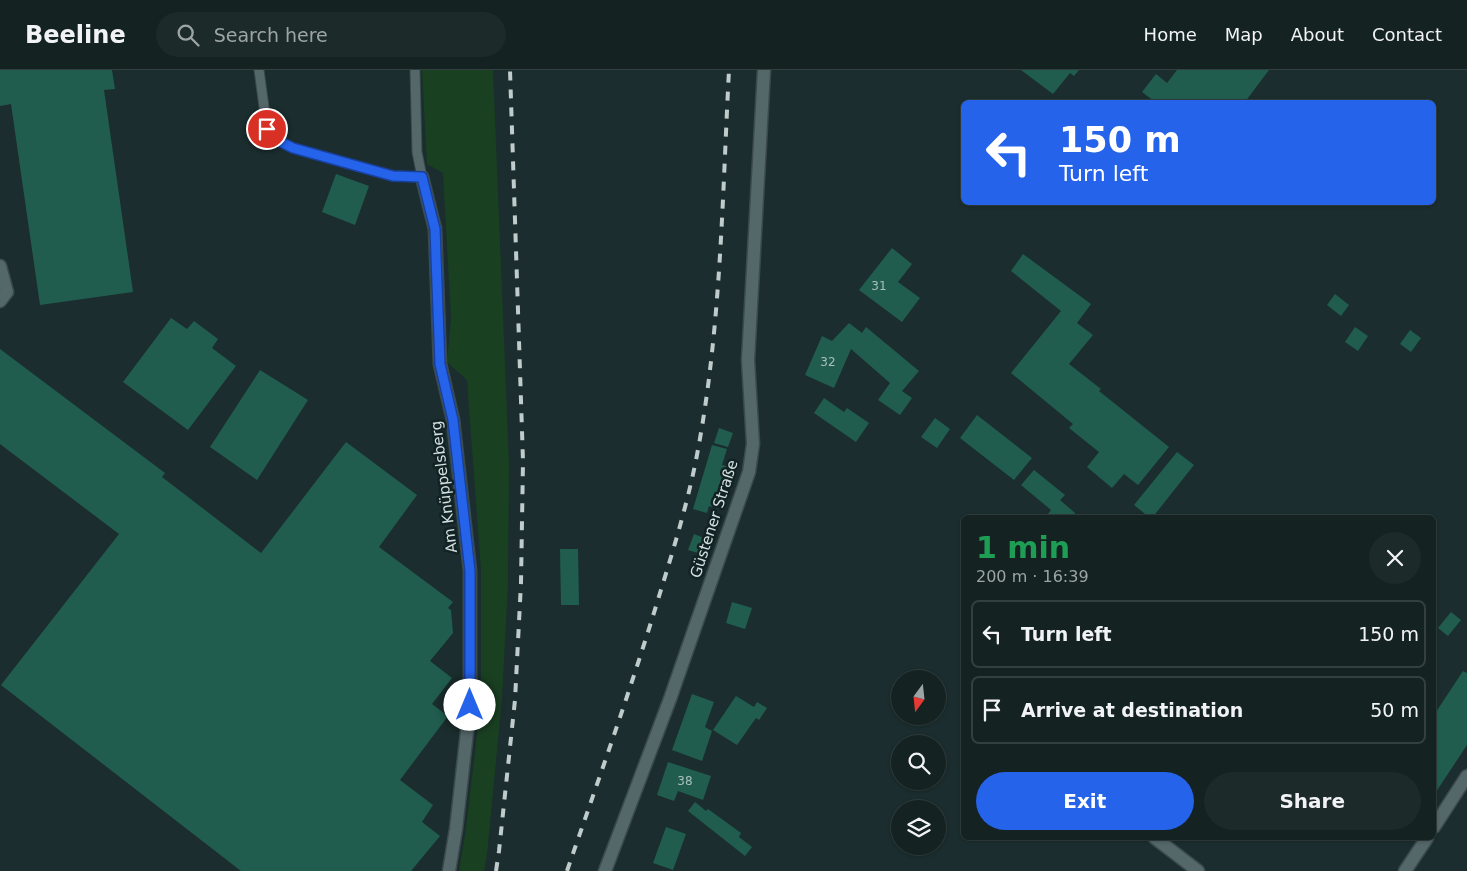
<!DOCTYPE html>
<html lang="en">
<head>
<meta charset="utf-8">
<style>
  body { margin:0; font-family:"DejaVu Sans",sans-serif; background:#1d2a2a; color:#f1f3f6; height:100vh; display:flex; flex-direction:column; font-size:19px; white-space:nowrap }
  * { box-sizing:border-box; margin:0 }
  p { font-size:16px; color:#9da4a5 }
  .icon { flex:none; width:28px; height:28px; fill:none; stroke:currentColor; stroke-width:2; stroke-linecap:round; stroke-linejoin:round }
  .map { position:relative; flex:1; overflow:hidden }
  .details { position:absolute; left:961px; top:445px; width:475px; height:325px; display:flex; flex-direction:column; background:#142222; border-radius:8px; box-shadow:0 1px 4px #0004,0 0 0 1px #333f40 }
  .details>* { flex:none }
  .top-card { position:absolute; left:961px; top:30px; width:475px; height:105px; border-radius:8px; box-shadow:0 1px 4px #0004,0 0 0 1px #333f40; background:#2563eb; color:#fff; overflow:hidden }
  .needle { width:32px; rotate:195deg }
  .fabs { position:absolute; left:891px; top:600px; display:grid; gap:10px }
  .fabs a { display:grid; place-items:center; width:55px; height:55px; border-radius:50%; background:#142222; box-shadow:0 1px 4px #0004,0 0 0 1px #333f40; font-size:25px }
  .pin { position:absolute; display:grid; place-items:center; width:42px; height:42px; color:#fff; margin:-21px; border:2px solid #fff; border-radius:50%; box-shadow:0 1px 5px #0007 }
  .me { position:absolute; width:55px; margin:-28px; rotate:0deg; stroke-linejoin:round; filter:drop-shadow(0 0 4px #0008) }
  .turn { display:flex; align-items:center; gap:18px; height:105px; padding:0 15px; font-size:22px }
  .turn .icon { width:65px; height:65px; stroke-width:2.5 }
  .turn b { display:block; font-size:35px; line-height:42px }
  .round { display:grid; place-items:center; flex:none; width:52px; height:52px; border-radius:26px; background:#1d2a2a }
  .overview { display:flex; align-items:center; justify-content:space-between; height:85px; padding:0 15px }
  h1 { font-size:30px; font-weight:700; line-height:38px; color:#1e9e55 }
  .button { display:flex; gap:10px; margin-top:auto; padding:10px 15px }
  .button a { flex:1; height:58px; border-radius:30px; background:#2563eb; color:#fff; font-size:20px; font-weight:700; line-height:58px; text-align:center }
  .button a+a { background:#1d2a2a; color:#f1f3f6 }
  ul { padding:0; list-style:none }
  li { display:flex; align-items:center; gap:15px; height:68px; margin:0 10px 8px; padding:0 5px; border:2px solid #333f40; border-radius:8px }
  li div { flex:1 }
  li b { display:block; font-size:19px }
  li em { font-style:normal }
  header { display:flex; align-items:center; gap:30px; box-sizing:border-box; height:70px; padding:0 25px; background:#142222; border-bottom:1px solid #333f40 }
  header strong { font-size:24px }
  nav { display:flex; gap:28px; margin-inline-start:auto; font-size:18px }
  .search { width:350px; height:45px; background:#1d2a2a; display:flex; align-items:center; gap:12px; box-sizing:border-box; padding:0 18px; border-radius:28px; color:#9da4a5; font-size:19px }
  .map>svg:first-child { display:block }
  .green { fill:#1a4022 }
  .building { fill:#215d4f }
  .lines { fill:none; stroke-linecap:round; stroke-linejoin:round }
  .lane-casing { stroke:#3b4a4b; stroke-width:11 }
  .street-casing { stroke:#3b4a4b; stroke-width:15 }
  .lane { stroke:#546769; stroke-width:9 }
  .street { stroke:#546769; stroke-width:12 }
  .rail { stroke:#c0cccc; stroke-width:4; stroke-dasharray:9 9; stroke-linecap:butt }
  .route-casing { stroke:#184099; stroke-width:12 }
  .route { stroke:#2563eb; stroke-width:9 }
  .labels { text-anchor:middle; stroke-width:5; stroke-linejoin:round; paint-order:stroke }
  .number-label { font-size:12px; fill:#a8bfbc }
  .street-label { font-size:15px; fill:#d5e0e0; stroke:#112324 }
</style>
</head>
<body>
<header>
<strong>Beeline</strong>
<div class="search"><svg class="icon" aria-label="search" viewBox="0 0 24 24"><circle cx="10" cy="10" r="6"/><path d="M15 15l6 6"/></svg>Search here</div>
<nav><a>Home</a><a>Map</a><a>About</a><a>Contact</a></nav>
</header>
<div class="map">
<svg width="1467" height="801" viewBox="0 0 1467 801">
  <rect width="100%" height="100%" fill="#1b2d2e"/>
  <!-- green -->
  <path class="green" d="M422 0H493L509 394 508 514 502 628 487 785 484 801H459L466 759 481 630V500L467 310 447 292 451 248 443 103 427 94Z"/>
  <!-- building -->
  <path class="building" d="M0 0H112L115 19 104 20 133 222 40 235 11 34 0 36Z
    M1021 0H1079L1074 6 1070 3 1053 24Z
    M1177 0H1269L1245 32H1152L1154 31 1142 22 1156 4 1167 13Z
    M336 104 369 116 355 155 322 142Z
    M892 178 912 194 898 212 920 228 902 252 859 220Z
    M1023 184 1091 234 1077 253 1093 265 1069 294 1101 319 1099 321 1169 377 1138 415 1124 404 1112 418 1087 397 1099 382 1069 358 1073 354 1011 303 1061 241 1011 201Z
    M1335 224 1349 235 1341 246 1327 235Z
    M171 248 187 259 194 251 218 269 212 278 236 296 188 360 123 312Z
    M849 253 862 263 866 257 919 301 902 321 912 328 900 345 878 330 890 313 851 279 834 318 805 305 822 266 832 271Z
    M1355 257 1368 266 1358 281 1345 272Z
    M1410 260 1421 268 1411 282 1400 274Z
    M0 279 165 403 162 407 261 483 346 372 417 425 379 477 453 532 448 538 451 540 453 563 430 591 452 608 432 634 448 646 400 710 433 735 422 752 440 766 411 801H241L1 615 119 464 0 374Z
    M260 300 308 330 257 410 210 377Z
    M824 328 844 342 847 338 869 353 856 372 814 343Z
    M977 345 1032 388 1014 410 960 368Z
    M935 348 950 359 937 378 921 367Z
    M719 358 733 363 728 377 714 373Z
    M712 375 727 379 722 395 731 397 719 439 709 436 707 443 693 439Z
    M1177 382 1194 395 1152 448H1150L1134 435Z
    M1034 400 1065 425 1060 430 1075 443 1072 448H1045L1051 440 1021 415Z
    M694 464 704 468 698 483 688 480Z
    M560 479H578L579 535H561Z
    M732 532 752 538 745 559 726 553Z
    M1451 542 1461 550 1448 566 1438 558Z
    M1463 601 1467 603V675L1434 725V645Z
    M692 624 714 632 705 657 712 661 702 691 672 680Z
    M736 626 754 637 757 632 767 638 759 650 756 648 737 675 713 660Z
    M668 692 711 706 703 730 678 721 674 731 657 725Z
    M695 732 706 741 708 739 741 763 739 767 752 777 745 786 688 741Z
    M666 757 686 764 673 800 653 793Z"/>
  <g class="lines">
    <defs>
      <path id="lane" d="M259 0 267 59 275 69 293 78 363 98 393 106 422 107 417 82 415 0"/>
      <path id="street" d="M422 107 435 159 440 294 453 350 470 501V635L456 759 449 801
        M0 196 7 222 0 231
        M1434 757 1467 706
        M1155 768 1198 801
        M605 801 670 629 749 402 753 374 748 290 764 0
        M1405 801 1427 768"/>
    </defs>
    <!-- lane casing -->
    <use href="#lane" class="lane-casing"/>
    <!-- street casing -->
    <use href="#street" class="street-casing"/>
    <!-- lane -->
    <use href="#lane" class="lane"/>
    <!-- street -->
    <use href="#street" class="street"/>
    <!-- rail -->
    <path class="rail" d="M496 801 499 781 515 630 521 513 523 391 510 0
      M567 801C599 708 632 616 660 523 673 481 686 438 695 395 721 266 722 132 729 0"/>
  </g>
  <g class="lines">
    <defs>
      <path id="route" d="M267 59 275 69 293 78 393 106 422 107 435 159 440 294 453 350 470 501V635"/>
    </defs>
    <!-- route casing -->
    <use href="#route" class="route-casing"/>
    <!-- route -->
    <use href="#route" class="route"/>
  </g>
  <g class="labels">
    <!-- number labels -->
    <g class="number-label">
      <text x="879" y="220">31</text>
      <text x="828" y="296">32</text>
      <text x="685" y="715">38</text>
    </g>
    <!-- street labels -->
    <g class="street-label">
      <text transform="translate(444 417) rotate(-97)" y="5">Am Knüppelsberg</text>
      <text transform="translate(714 449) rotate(-72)" y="5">Güstener Straße</text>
    </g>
  </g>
</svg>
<div class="fabs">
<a><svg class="needle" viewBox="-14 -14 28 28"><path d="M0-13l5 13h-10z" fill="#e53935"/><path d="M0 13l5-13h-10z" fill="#9da4a5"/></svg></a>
<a><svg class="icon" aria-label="search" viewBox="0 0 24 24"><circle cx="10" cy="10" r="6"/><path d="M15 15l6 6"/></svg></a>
<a><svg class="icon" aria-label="layers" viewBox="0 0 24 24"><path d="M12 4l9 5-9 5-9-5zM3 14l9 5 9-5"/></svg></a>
</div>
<div class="pin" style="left:267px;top:59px;background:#d93025"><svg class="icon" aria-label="arrive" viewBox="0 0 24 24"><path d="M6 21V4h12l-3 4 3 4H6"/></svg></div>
<svg class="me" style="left:470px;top:635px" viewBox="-20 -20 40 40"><circle r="19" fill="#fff"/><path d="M0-13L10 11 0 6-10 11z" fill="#2563eb"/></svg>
<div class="top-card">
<div class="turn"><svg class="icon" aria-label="left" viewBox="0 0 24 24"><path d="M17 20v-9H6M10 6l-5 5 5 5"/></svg><div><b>150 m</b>Turn left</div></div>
</div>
<section class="details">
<div class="overview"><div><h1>1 min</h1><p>200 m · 16:39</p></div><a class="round"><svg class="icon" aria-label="close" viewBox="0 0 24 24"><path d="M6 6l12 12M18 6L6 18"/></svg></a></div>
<ul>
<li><svg class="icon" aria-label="left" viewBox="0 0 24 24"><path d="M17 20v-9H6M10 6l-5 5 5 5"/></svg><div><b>Turn left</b></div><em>150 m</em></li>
<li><svg class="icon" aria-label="arrive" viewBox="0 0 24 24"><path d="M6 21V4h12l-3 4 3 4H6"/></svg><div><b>Arrive at destination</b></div><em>50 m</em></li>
</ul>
<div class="button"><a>Exit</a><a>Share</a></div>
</section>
</div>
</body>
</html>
